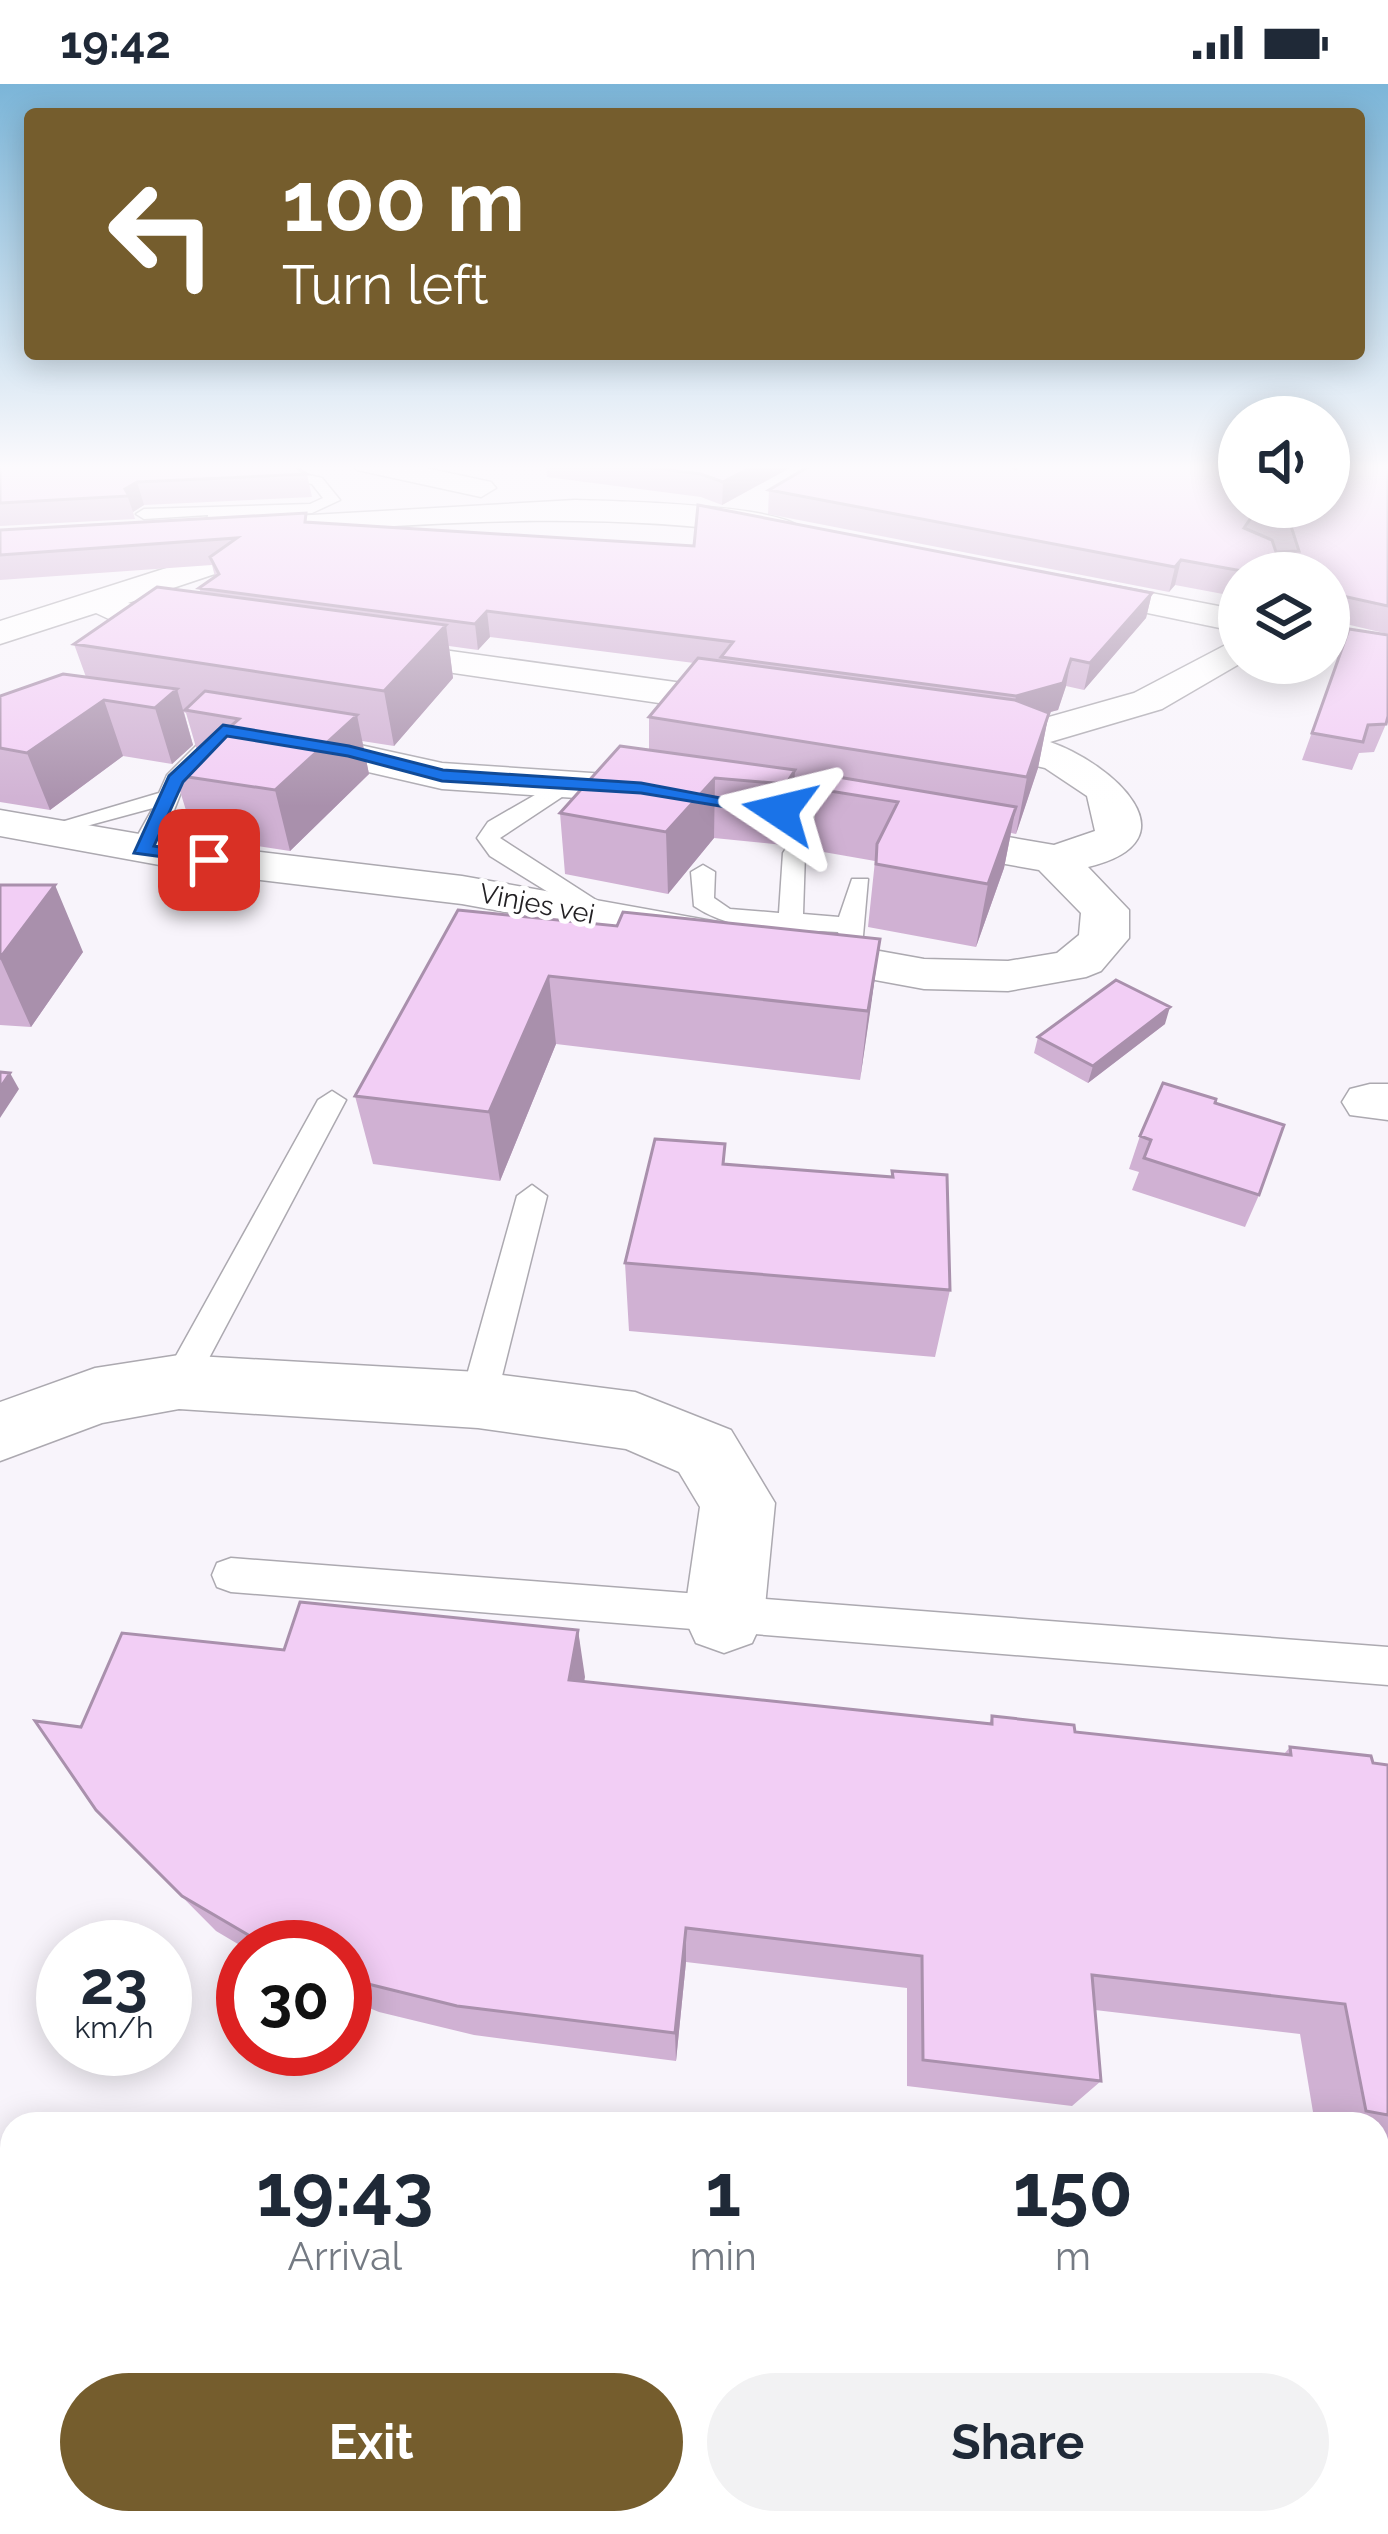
<!DOCTYPE html>
<html lang="en">
<head>
<meta charset="utf-8">
<style>
  body { margin:0; font-family:Raleway,sans-serif; background:#f2f2f3; color:#1f2937; height:100vh; display:flex; flex-direction:column; font-size:45px; white-space:nowrap }
  * { box-sizing:border-box; margin:0 }
  p { font-size:39px; color:#747a83 }
  .icon { flex:none; width:66px; height:66px; fill:none; stroke:currentColor; stroke-width:2; stroke-linecap:round; stroke-linejoin:round }
  .map { position:relative; flex:1; overflow:hidden }
  .panel { position:absolute; left:0px; top:2028px; width:1389px; height:423px; display:flex; flex-direction:column; background:#fff; border-radius:36px 36px 0 0; box-shadow:0 6px 30px #0003 }
  .panel>* { flex:none }
  .guide { position:absolute; left:24px; top:24px; width:1341px; height:252px; border-radius:12px; box-shadow:0 6px 30px #0003; background:#755d2d; color:#fff; overflow:hidden }
  .controls { position:absolute; left:1218px; top:312px; display:grid; gap:24px }
  .controls a { display:grid; place-items:center; width:132px; height:132px; border-radius:50%; background:#fff; box-shadow:0 6px 30px #0003; font-size:60px }
  .speed { position:absolute; left:36px; top:1836px; display:flex; gap:24px; font-size:60px; font-weight:700; text-align:center }
  .speed>* { display:grid; place-content:center; width:156px; height:156px; border-radius:50%; background:#fff; box-shadow:0 6px 30px #0003; line-height:1 }
  .speed small { font-size:30px; font-weight:400 }
  .speed .limit { border:18px solid #d22; background:#fff; color:#111 }
  .pin { position:absolute; display:grid; place-items:center; width:102px; height:102px; color:#fff; margin:-51px; border-radius:24px; box-shadow:0 6px 18px #0006 }
  .me { position:absolute; width:132px; margin:-66px; rotate:280deg; stroke-linejoin:round; filter:drop-shadow(0 0 9px #0008) }
  .turn { display:flex; align-items:center; gap:42px; height:252px; padding:0 60px; font-size:54px }
  .turn .icon { width:156px; height:156px; stroke-width:2.5 }
  .turn b { display:block; font-size:84px; line-height:102px }
  .eta { display:flex; justify-content:space-evenly; align-items:center; height:204px; text-align:center }
  .eta b { font-size:72px; font-weight:700; line-height:84px }
  .button { display:flex; gap:24px; margin-top:auto; padding:24px 60px }
  .button a { flex:1; height:138px; border-radius:72px; background:#755d2d; color:#fff; font-size:48px; font-weight:700; line-height:138px; text-align:center }
  .button a+a { background:#f2f2f3; color:#1f2937 }
  .status { display:flex; justify-content:space-between; align-items:center; height:84px; padding:0 60px; background:#fff; direction:ltr }
  .status svg { height:33px; fill:currentColor }
  .map>svg:first-child { display:block }
  .lines { fill:none; stroke-linecap:round; stroke-linejoin:round }
  .lane-casing { stroke:#aca9b0; stroke-width:3 }
  .street-casing { stroke:#aca9b0; stroke-width:3 }
  .primary-casing { stroke:#d3d3d3; stroke-width:3 }
  .lane { fill:#fff; fill-rule:evenodd }
  .street { fill:#fff; fill-rule:evenodd }
  .primary { fill:#e9bea4; fill-rule:evenodd }
  .wall { fill:#d0b1d3 }
  .shaded-wall { fill:#a990ac }
  .building { fill:#f2cef5; stroke:#a990ac; stroke-width:3; fill-rule:evenodd }
  .route { fill:#1a73e8; stroke:#114b97; stroke-width:3 }
  .labels { text-anchor:middle; stroke-width:10; stroke-linejoin:round; paint-order:stroke }
  .far-street-label { font-size:27px; fill:#232124; stroke:#fff }
</style>
</head>
<body>
<div class="status"><b>19:42</b><svg viewBox="0 0 49 12"><path d="M0 12V9h3v3zM5 12V6h3v6zM10 12V3h3v9zM15 12V0h3v12zM26 1h20v11H26zM47 4h2v5h-2z"/></svg></div>
<div class="map">
<svg width="1388" height="2450" viewBox="0 0 1388 2450">
  <rect width="100%" height="100%" fill="#f8f4fb"/>
  <g class="lines">
    <defs>
      <path id="lane" d="M266 381 322 394 340 416 312 429 223 434 214 449 206 444 208 431 144 435 136 430 144 425 310 420 323 414 312 400 261 388Z
        M216 642 233 646 185 698 164 752 149 770 130 765 153 724 42 754 31 747 159 709 167 691Z
        M561 696 580 701 500 754 613 827V837H595L490 772 477 754 488 738Z
        M817 726 828 733 805 769 803 830 839 833 852 795H868L862 863H844L838 848C790 844 736 851 694 822L691 788 703 781 715 788 714 814 730 825 779 829 783 769 809 728Z
        M332 1007 346 1016 191 1308H167L162 1298 167 1288 318 1016Z
        M532 1101 547 1112 496 1316 490 1326H466L460 1316 517 1112Z
        M231 1474 1388 1563V1601L231 1508 217 1503 212 1491 217 1479Z"/>
      <path id="street" d="M353 380H407L491 398 496 404 481 413 357 386Z
        M575 416C614 417 780 420 802 445L786 454C619 427 455 437 287 449L298 457 293 464 128 519 222 537 227 545 222 553 209 556 128 544 96 529 0 560V537L273 450 219 453 203 444 208 437Z
        M1063 492 1239 526V548L1051 509 1046 502Z
        M1329 543 1388 554V576L1329 565Z
        M1239 554 1241 579 1162 625 1050 658C1111 679 1199 756 1088 783L1129 826V854L1101 887 1086 893 1008 907 924 905 462 820 209 790 0 752V726L209 762 462 792 924 875 1008 877 1057 869 1079 851 1081 829 1039 786 667 720 442 705 264 664 258 655 264 646 278 643 442 679 667 694 1054 761 1095 747 1087 712 1045 684 939 659 933 650 939 641 953 638 1003 646 1134 609Z
        M364 555 755 609 775 621 755 633 351 574 346 566 351 558Z
        M1370 1000H1388V1036L1350 1031 1342 1018 1350 1005Z
        M179 1271 478 1288 635 1308 731 1346 775 1419 764 1533 752 1559 724 1569 696 1559 684 1533 700 1423 679 1388 626 1365 478 1344 179 1325 102 1339 0 1377V1318L95 1284Z"/>
      <path id="primary" d="M0 2141 12 2146V2258L0 2253Z
        M1072 2439H1263L1267 2450H1077Z"/>
    </defs>
    <!-- lane casing -->
    <use href="#lane" class="lane-casing"/>
    <!-- street casing -->
    <use href="#street" class="street-casing"/>
    <!-- primary casing -->
    <use href="#primary" class="primary-casing"/>
    <!-- lane -->
    <use href="#lane" class="lane"/>
    <!-- street -->
    <use href="#street" class="street"/>
    <!-- primary -->
    <use href="#primary" class="primary"/>
  </g>
  <!-- wall -->
  <path class="wall" d="M0 380 307 390 312 413 144 421 133 428 135 435 0 442Z
    M546 380H797L722 421 701 413 547 393Z
    M1388 382V550L1329 536V489H1239V513L1175 501 1169 508 768 430 769 406 1016 385Z
    M307 438 1152 509 1146 534 1084 606 1066 602 1058 626 1049 628 1038 684 1016 750 1011 749 1004 784 976 863 868 843 875 777 812 766 816 716 794 713 792 747 783 761 714 754 668 810 565 790 560 729 649 666V633L694 579 490 553 478 566 449 562 453 594 394 662 362 657 369 690 290 767 194 752 175 691 198 670 186 629 184 628 193 661 172 680 123 672 50 726 0 718V612L86 593 74 560 201 509 199 504 215 493 212 481 0 496V446Z
    M1349 545 1386 640 1374 668 1359 669 1352 686 1302 676Z
    M0 801 83 868 31 943 0 941Z
    M617 842 880 855 860 996 556 960 500 1097 373 1080 355 1012Z
    M1165 940 1088 999 1034 969 1038 953Z
    M1215 1019 1259 1111 1245 1143 1132 1106 1139 1088 1129 1085 1140 1052Z
    M725 1080 891 1093 892 1087 950 1206 935 1273 629 1247 625 1179Z
    M578 1546 584 1597 989 1640 992 1632 1075 1648 1284 1670 1290 1663 1388 1681V2061L1377 2059V2040H1315L1300 1950 1095 1926 1101 1997 1072 2022 907 2002V1904L686 1878 676 1977 474 1951 379 1928 345 1914V1863H243L216 1847 96 1726 81 1643 284 1566Z"/>
  <!-- shaded-wall -->
  <path class="shaded-wall" d="M757 380H797L722 421 723 398Z
    M137 398 144 421 133 428 125 405Z
    M1181 476 1175 501 1169 508 1175 483Z
    M1152 509 1146 534 1084 606 1090 579Z
    M487 527 490 553 478 566 475 540Z
    M446 541 453 594 394 662 384 607Z
    M1071 575 1066 602 1058 626 1011 639 1016 612Z
    M177 605 193 661 172 680 155 624Z
    M104 616 123 672 50 726 27 669Z
    M1049 629 1038 684 1016 750 1027 693Z
    M357 631 369 690 290 767 275 706Z
    M795 686 792 747 783 761 786 700Z
    M715 694 714 754 668 810 666 748Z
    M1016 723 1004 784 976 863 988 800Z
    M55 801 83 868 31 943 0 874Z
    M880 855 871 922 860 996 868 927Z
    M549 892 556 960 500 1097 489 1028Z
    M1170 923 1165 940 1088 999 1093 982Z
    M10 989 19 1005 0 1034V1004Z
    M578 1546 585 1593 577 1640 569 1596Z
    M686 1844V1878L676 1977 675 1949Z"/>
  <!-- building -->
  <path class="building" d="M0 380H290L307 390 137 398 125 405 129 412 0 419Z
    M621 380H757L723 398 701 390Z
    M813 380H1008L1016 385 1018 380H1239V423H1329V380L1388 382V522L1329 509V489H1253L1181 476 1175 483 769 406ZM1253 431 1291 442 1299 467 1276 468 1272 456 1244 444Z
    M698 421 1152 509 1090 579 1071 575 1063 599 1016 612 721 573 733 558 487 527 475 540 199 504 219 490 210 473 237 454 0 471V446L306 429 305 438 694 462Z
    M157 503 446 541 384 607 74 560Z
    M1349 545 1388 551V632L1386 640 1368 641 1363 658 1312 649Z
    M698 574 1015 616 1049 629 1027 693 649 633Z
    M63 590 177 605 155 624 104 616 27 669 0 664V612Z
    M205 607 357 631 275 706 175 691 239 635 185 626Z
    M620 662 795 686 786 700 715 694 666 748 560 729Z
    M826 691 1016 723 988 800 876 780 877 760 898 718 817 705Z
    M0 801H55L0 874Z
    M458 826 617 842 623 828 880 855 868 927 549 892 489 1028 355 1012Z
    M1116 896 1170 923 1093 982 1038 953Z
    M0 988 10 989 0 1004Z
    M1163 999 1216 1015 1215 1019 1284 1041 1259 1111 1144 1074 1151 1056 1140 1052Z
    M655 1055 725 1060 723 1080 893 1093 892 1087 947 1091 950 1206 625 1179Z
    M300 1518 578 1546 569 1596 992 1640V1632L1074 1641 1075 1648 1291 1671 1290 1663 1371 1672 1373 1679 1388 1681V2031L1366 2027 1345 1920 1092 1891 1101 1997 923 1976 922 1872 686 1844 675 1949 457 1922 356 1897 345 1892V1863H272L262 1859 182 1812 96 1726 35 1637 81 1643 122 1549 284 1566Z"/>
  <!-- sky -->
  <linearGradient id="sky" x2="0" y2="1"><stop stop-color="#7bb5d8"/><stop offset="0.53" stop-color="#fcfafd"/><stop offset="1" stop-color="#fcfafd" stop-opacity="0"/></linearGradient>
  <rect width="1388" height="723" fill="url(#sky)"/>
  <!-- route -->
  <path class="route" d="M223 641 349 662 443 686 641 699 789 727 780 732 641 709 442 697 348 672 227 652 183 698 154 762 216 772V780L134 769 169 692Z"/>
  <g class="labels">
    <!-- far-street labels -->
    <g class="far-street-label">
      <text transform="translate(537 820) rotate(11)" y="9">Vinjes vei</text>
    </g>
  </g>
</svg>
<div class="controls">
<a><svg class="icon" aria-label="sound" viewBox="0 0 24 24"><path d="M4 9h4l5-4v14l-5-4H4zM17 9q2 3 0 6"/></svg></a>
<a><svg class="icon" aria-label="layers" viewBox="0 0 24 24"><path d="M12 4l9 5-9 5-9-5zM3 14l9 5 9-5"/></svg></a>
</div>
<div class="speed"><div>23<small>km/h</small></div><div class="limit">30</div></div>
<div class="pin" style="left:209px;top:776px;background:#d93025"><svg class="icon" aria-label="arrive" viewBox="0 0 24 24"><path d="M6 21V4h12l-3 4 3 4H6"/></svg></div>
<svg class="me" style="left:780px;top:727px" viewBox="-20 -20 40 40"><path d="M0-17L14 15 0 8-14 15z" fill="#1a73e8" stroke="#fff" stroke-width="4"/></svg>
<div class="guide">
<div class="turn"><svg class="icon" aria-label="left" viewBox="0 0 24 24"><path d="M17 20v-9H6M10 6l-5 5 5 5"/></svg><div><b>100 m</b>Turn left</div></div>
</div>
<section class="panel">
<div class="eta">
<div><b>19:43</b><p>Arrival</p></div>
<div><b>1</b><p>min</p></div>
<div><b>150</b><p>m</p></div>
</div>
<div class="button"><a>Exit</a><a>Share</a></div>
</section>
</div>
</body>
</html>
